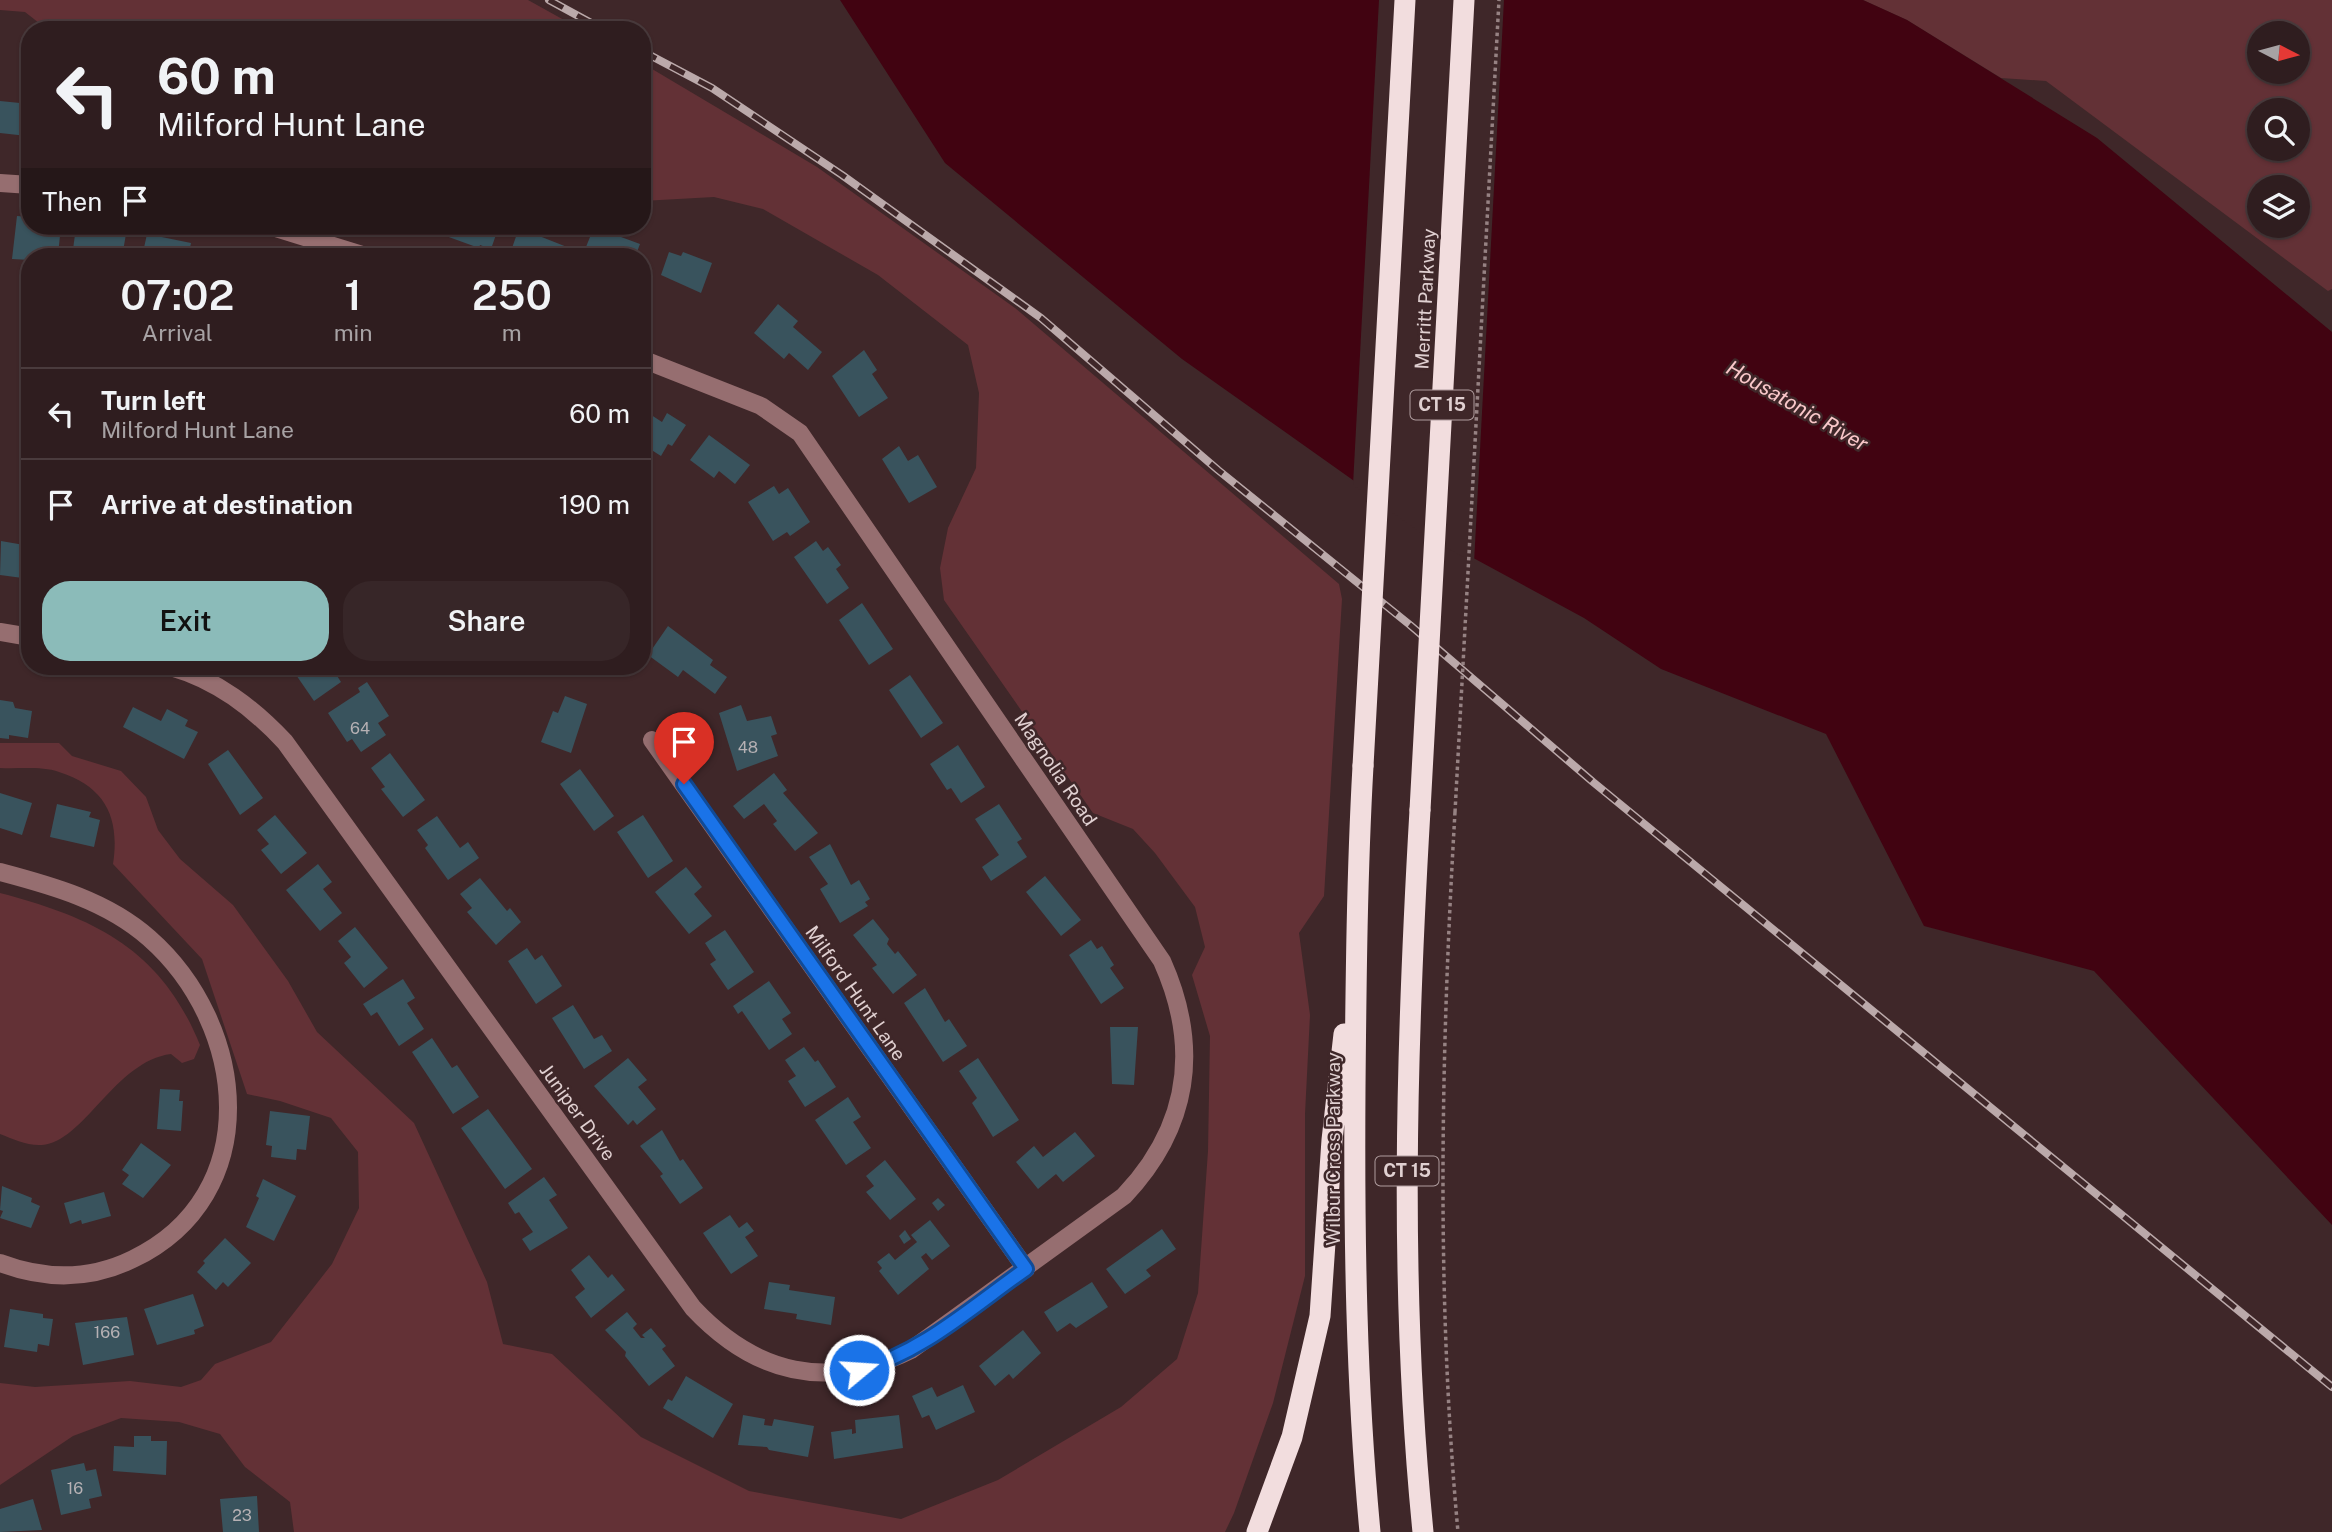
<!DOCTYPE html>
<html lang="en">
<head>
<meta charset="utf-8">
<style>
  body { margin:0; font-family:"Public Sans",sans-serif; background:#372628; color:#f1f3f6; height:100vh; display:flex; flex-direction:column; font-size:26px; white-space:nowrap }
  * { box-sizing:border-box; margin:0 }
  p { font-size:23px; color:#a7a2a4 }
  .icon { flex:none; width:38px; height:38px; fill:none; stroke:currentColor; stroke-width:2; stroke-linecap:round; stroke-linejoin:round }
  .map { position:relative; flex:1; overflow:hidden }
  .panel { position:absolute; left:21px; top:248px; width:630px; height:427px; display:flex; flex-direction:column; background:#2f1d1f; border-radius:28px; box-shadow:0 2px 5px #0004,0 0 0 2px #4a3b3d }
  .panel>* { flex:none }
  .guide { position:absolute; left:21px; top:21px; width:630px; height:214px; border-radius:28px; box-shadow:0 2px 5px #0004,0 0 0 2px #4a3b3d; background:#2f1d1f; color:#f1f3f6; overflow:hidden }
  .needle { width:46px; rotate:96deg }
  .buttons { position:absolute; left:2247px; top:21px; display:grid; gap:14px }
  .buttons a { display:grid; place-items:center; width:63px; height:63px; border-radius:50%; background:#2f1d1f; box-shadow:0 2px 5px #0004,0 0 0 2px #4a3b3d; font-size:35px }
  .pin { position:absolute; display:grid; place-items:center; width:60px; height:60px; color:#fff; margin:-72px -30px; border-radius:50% 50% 50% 0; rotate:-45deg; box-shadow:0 0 7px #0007 }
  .pin .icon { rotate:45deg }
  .me { position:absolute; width:77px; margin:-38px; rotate:72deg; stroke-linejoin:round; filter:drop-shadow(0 0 5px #0008) }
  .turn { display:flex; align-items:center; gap:24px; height:147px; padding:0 21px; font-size:32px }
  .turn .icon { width:91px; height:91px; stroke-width:2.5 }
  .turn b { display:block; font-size:49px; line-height:60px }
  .then { display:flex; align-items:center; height:66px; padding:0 21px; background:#0003; gap:14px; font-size:26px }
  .eta { display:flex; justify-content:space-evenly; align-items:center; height:119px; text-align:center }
  .eta b { font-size:42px; font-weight:600; line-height:49px }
  .cta { display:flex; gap:14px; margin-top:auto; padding:14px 21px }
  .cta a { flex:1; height:80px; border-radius:28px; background:#8bbbb9; color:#111; font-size:28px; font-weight:600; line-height:80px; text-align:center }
  .cta a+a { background:#372628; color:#f1f3f6 }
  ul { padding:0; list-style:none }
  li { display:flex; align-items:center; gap:21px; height:91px; padding:0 21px; border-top:2px solid #4a3b3d }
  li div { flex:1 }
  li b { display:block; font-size:26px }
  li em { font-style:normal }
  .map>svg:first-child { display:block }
  .green { fill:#633136; fill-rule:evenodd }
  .water { fill:#410311 }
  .pier { fill:#3f2729 }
  .building { fill:#39535d }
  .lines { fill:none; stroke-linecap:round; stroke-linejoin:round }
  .path { stroke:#968283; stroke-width:3.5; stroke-dasharray:3.5 3.5; stroke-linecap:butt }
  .minor { stroke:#966e70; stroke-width:18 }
  .highway { stroke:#f2ddde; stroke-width:21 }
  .rail-casing { stroke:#bba9aa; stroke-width:8 }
  .rail { stroke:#3f2729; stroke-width:5; stroke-dasharray:16; stroke-linecap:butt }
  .path-bridge { stroke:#968283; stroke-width:3.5; stroke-dasharray:3.5 3.5; stroke-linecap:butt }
  .highway-bridge { stroke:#f2ddde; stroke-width:21 }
  .route-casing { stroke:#114b97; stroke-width:18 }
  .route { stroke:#1a73e8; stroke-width:12 }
  .labels { text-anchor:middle; stroke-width:5; stroke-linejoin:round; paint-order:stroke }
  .number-label { font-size:16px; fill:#b6b1b4 }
  .shield { fill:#3f2729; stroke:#b09d9f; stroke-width:2 }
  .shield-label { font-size:18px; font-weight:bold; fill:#e0d0d1 }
  .street-label { font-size:19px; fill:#e0d0d1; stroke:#3f2729 }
  .water-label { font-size:21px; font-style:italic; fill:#fac8ca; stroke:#3f2729 }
</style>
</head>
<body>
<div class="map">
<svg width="2332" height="1532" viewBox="0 0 2332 1532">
  <rect width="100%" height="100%" fill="#3f2729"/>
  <!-- green -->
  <path class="green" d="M0 0H528L582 30H48L25 12 0 10Z
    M1863 0H2332V289L2328 291 2046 81 2001 78 1907 20ZM2259 33H2298V72H2259ZM2259 110H2298V149H2259ZM2259 187H2298V226H2259Z
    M642 63 817 167 1015 308 1339 584 1342 599 1324 896 1299 933 1310 1015 1305 1114V1276L1273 1403 1234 1513 1225 1532H294L290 1502 245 1467 220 1434 179 1422 121 1418 73 1436 0 1485V1383L35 1387 130 1381 181 1387 201 1380 215 1364 271 1342 332 1264 359 1208 358 1152 331 1118 280 1101 247 1094 202 959 113 864C120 818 106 787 59 772 42 766 18 769 0 768V743H59L72 756 121 771 146 797 158 830 180 859 233 905 288 981 317 1032 414 1123 487 1282 503 1344 552 1354 641 1437 749 1491 901 1519 998 1480 1121 1407 1177 1359 1198 1293 1208 1151 1210 1036 1192 975 1205 947 1195 907 1155 853 1133 829 1093 813 944 600 940 568 948 528 976 468 979 393 968 345 878 275 763 209 714 197 642 201Z
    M0 893C95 918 161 949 200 1045L194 1059 182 1063 171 1054C115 1061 84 1142 42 1145 27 1146 13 1139 0 1134Z"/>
  <!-- water -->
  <path class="water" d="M840 0H1863L1907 20 2097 138 2332 332V1225L2094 971 1924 926 1826 734 1661 669 1584 618 1429 534 1182 359 945 163Z"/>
  <!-- pier -->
  <path class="pier" d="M1379 0H1504L1474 563 1427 537 1353 485Z"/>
  <!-- building -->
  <path class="building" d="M0 101 30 104 27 136 0 133Z
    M17 216 30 217V226H61L58 255 46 253V257H30V260L12 259Z
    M450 226H490L498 229 491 249 480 245 479 248 446 236Z
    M76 227 126 234 122 257H72Z
    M594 227 640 244 635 257H582Z
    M519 228 567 247 563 257H527L528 254 512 248Z
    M147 234 191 243 188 257H142Z
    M669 252 681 256 683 252 712 263 701 293 661 275Z
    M778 304 798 321 793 327 822 352 808 370 789 353 784 359 754 333Z
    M864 350 877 370 872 374 888 398 859 417 832 376Z
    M642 409 662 422 667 413 686 425 672 446 668 444 661 456 642 444Z
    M709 435 750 465 735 484 719 471 714 478 690 460Z
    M899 446 908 461 918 455 937 487 909 503 882 459Z
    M774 486 779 494 788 488 810 522 790 536 787 532 773 541 748 502Z
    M1 541 30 546V579L0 575Z
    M816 541 823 551 828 547 841 565 836 569 849 588 827 604 794 557Z
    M862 603 893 649 869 665 839 620Z
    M668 626 713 660 710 665 727 677 715 694 683 670 678 677 648 655Z
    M284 667H335L332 668 341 682 314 701 292 669 288 672Z
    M910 675 943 723 921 738 889 690Z
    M367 682 389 716 378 723 386 735 361 752 352 739 347 742 328 713 360 692 358 688Z
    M565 696 587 704 571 753 541 742 553 711 558 713Z
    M0 700 13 702 15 708 32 711 28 738 9 735V739L0 738Z
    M741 705 747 721 771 716 777 734 771 736 778 756 737 771 719 713Z
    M133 707 161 721 167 709 188 720 185 726 198 732 184 759 123 727Z
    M958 745 985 787 961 803 951 788 947 790 930 764Z
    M228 750 263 798 240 815 208 764Z
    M390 753 425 800 403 817 381 789 385 787 371 768Z
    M580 769 614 816 594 831 560 784Z
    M774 773 787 790 783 793 818 833 795 851 773 824 777 821 764 804 744 819 733 806Z
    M0 793 32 803 22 835 0 828Z
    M57 804 91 812 89 817 100 820 94 847 50 837Z
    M999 804 1022 839 1017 842 1027 857 991 881 982 867 999 855 975 819Z
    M275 815 307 853 281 874 261 850 269 844 257 830Z
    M643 815 673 861 648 878 617 832Z
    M437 816 460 848 468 842 479 858 448 880 425 848 428 845 417 830Z
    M830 844 851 885 859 880 870 899 865 902 868 906 840 923 820 889 828 884 809 857Z
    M318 864 332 882 323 889 342 913 320 931 286 890Z
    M686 867 702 887 694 894 712 916 689 934 655 892Z
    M1045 876 1081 920 1061 936 1026 892Z
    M480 878 507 911 510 908 521 922 496 945 467 912 472 908 460 894Z
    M873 919 889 939 887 944 895 954 898 951 917 975 893 994 872 968 877 965 853 935Z
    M355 927 388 968 364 988 344 963 351 957 338 941Z
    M725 930 754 972 728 990 710 964 716 960 705 943Z
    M1091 940 1097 949 1102 946 1114 965 1110 968 1124 988 1101 1004 1069 955Z
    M527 948 535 960 542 955 562 986 536 1004 508 961Z
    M403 979 415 998 407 1003 424 1029 399 1046 377 1012 371 1016 363 1004Z
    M769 981 791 1013 782 1019 792 1034 769 1050 742 1011 738 1014 733 1006Z
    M925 988 945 1022 949 1019 967 1046 943 1062 904 1003Z
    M573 1005 594 1039 602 1035 612 1051 584 1069 552 1018Z
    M1110 1027H1138L1134 1085 1112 1084Z
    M432 1038 452 1068 457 1065 479 1097 453 1114 412 1052Z
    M804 1047 815 1062 818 1060 836 1087 805 1107 788 1081 796 1076 785 1060Z
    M628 1058 647 1080 638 1087 656 1109 637 1125 633 1120 628 1125 594 1086Z
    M978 1058 1019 1120 993 1137 972 1103 977 1098 959 1071Z
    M160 1089 180 1090 179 1101H183L181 1131 157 1129Z
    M848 1097 861 1117 853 1122 871 1148 846 1165 815 1120Z
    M488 1109 532 1169 505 1189 461 1128Z
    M270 1111 310 1116 306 1150 297 1149 296 1160 271 1157 272 1146 266 1145Z
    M662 1130 680 1161 683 1159 703 1188 680 1204 660 1176 663 1174 640 1146Z
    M1075 1132 1095 1156 1063 1182 1056 1174 1038 1189 1016 1162 1034 1146 1043 1157Z
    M141 1143 171 1165 143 1198 122 1184 129 1175 122 1170Z
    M885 1160 916 1199 890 1220 866 1192 874 1186 866 1176Z
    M544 1177 557 1195 549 1200 568 1228 530 1251 522 1239 533 1232 519 1212 515 1214 508 1203Z
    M263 1179 296 1196 274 1241 246 1227 259 1198 256 1196Z
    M2 1186 32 1198 31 1202 40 1206 31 1228 0 1218 3 1211 0 1210Z
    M104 1192 111 1216 82 1224 81 1220 70 1224 64 1203Z
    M938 1198 945 1205 938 1211 932 1203Z
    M730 1215 739 1228 747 1222 754 1231 745 1237 758 1256 731 1274 703 1233Z
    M930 1220 950 1246 932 1260 926 1253 921 1257 929 1269 898 1295 879 1271 882 1268 877 1262 889 1253 895 1260 917 1242 911 1235Z
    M1162 1229 1176 1249 1146 1270 1151 1276 1125 1294 1106 1269Z
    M905 1230 911 1239 904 1244 899 1236Z
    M225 1238 251 1263 228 1287 223 1282 216 1290 197 1272 205 1263 203 1261Z
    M589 1255 608 1278 612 1274 625 1290 591 1318 575 1297 585 1289 571 1270Z
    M769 1282 790 1285 789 1290 835 1297 831 1325 796 1319 797 1314 764 1309Z
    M1092 1282 1108 1307 1076 1328 1070 1323 1057 1332 1044 1312Z
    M193 1294 204 1326 194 1330 195 1334 157 1345 144 1309Z
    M10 1309 43 1314V1318L53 1319 49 1346 38 1344 37 1352 4 1347Z
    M627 1312 637 1324 633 1328 641 1338H645L642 1335 651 1328 666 1346 662 1349 675 1366 649 1386 625 1356 626 1352 605 1330Z
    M127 1317 134 1355 83 1365 75 1323Z
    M1023 1330 1041 1353 1013 1379 1009 1374 995 1386 979 1366Z
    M686 1376 733 1404 713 1438 663 1408 668 1399 672 1401Z
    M963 1385 975 1412 936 1430 929 1415 922 1418 912 1396 932 1387 937 1397Z
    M743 1415 765 1419 764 1425 772 1426 774 1419 814 1426 808 1457 769 1450 767 1447 738 1445Z
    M899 1415 903 1448 834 1459 831 1432 852 1429V1434L856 1433 855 1420Z
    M134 1436H151V1441H167L166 1475 113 1471 114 1446 134 1447Z
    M84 1463 86 1471 96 1469 102 1496 89 1499 91 1508 61 1515 51 1470Z
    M257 1496 259 1532H223L220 1499Z
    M33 1499 42 1530 0 1532V1509Z"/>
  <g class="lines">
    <!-- path -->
    <path class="path" d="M1455 812C1441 1052 1436 1293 1458 1532"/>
    <!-- minor -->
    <path class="minor" d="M0 183 30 185
      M269 226 369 257
      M0 632 30 637
      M171 667C217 680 253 708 285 742L693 1308C756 1375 828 1391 911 1350L1124 1196C1189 1127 1201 1048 1162 961L800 433 761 406 642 359
      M652 740 1026 1269
      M0 872C53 886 107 901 149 938 248 1025 266 1195 133 1259 90 1280 45 1280 0 1263"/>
    <!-- highway -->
    <path class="highway" d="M1363 766C1357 873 1356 980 1355 1088 1354 1236 1356 1384 1370 1532
      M1420 810C1406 1051 1399 1292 1423 1532
      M1257 1532 1292 1437 1320 1316 1332 1140 1344 1034"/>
    <defs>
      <path id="rail" d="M549 0 604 30
        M642 51 712 88 842 175 1041 318 1218 470 1410 625 1593 782 2332 1387"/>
    </defs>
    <!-- rail casing -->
    <use href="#rail" class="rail-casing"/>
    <!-- rail -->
    <use href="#rail" class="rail"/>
    <!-- path-bridge -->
    <path class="path-bridge" d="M1455 812 1499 0"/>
    <!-- highway-bridge -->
    <path class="highway-bridge" d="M1363 766 1405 0
      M1420 810 1464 0"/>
  </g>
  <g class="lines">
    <defs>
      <path id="route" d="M684 784 1026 1269C973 1306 922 1353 859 1370"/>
    </defs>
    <!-- route casing -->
    <use href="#route" class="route-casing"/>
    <!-- route -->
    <use href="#route" class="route"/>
  </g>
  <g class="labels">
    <!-- number labels -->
    <g class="number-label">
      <text x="360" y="734">64</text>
      <text x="748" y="753">48</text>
      <text x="107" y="1338">166</text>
      <text x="75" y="1494">16</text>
      <text x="242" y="1521">23</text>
    </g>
    <!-- shield labels -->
    <g class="shield">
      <rect x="1410.5" y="390.5" width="63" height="29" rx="5"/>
      <rect x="1375.5" y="1156.5" width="63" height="29" rx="5"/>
    </g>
    <g class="shield-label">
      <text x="1442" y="411">CT 15</text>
      <text x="1407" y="1177">CT 15</text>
    </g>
    <!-- street labels -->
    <g class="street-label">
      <text transform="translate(1425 299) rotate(-87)" y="7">Merritt Parkway</text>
      <text transform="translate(1056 769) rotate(56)" y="7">Magnolia Road</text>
      <text transform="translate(856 993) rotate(55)" y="7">Milford Hunt Lane</text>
      <text transform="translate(578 1112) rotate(54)" y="7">Juniper Drive</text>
      <text transform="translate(1333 1149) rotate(-90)" y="7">Wilbur Cross Parkway</text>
    </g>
    <!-- water labels -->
    <g class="water-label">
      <text transform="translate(1797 406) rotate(30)" y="7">Housatonic River</text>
    </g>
  </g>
</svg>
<div class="buttons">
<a><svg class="needle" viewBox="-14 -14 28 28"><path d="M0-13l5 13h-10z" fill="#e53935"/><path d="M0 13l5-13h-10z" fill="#a7a2a4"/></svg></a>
<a><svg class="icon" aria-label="search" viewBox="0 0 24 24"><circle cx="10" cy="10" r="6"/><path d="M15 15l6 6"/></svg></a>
<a><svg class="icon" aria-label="layers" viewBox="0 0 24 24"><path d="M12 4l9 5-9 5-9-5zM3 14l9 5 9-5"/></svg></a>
</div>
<div class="pin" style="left:684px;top:784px;background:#d93025"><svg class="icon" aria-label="arrive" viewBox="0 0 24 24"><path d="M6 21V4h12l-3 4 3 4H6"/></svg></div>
<svg class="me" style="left:859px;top:1370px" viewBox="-20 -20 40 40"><circle r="17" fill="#1a73e8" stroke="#fff" stroke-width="3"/><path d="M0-11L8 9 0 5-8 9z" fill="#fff"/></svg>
<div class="guide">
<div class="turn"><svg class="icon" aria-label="left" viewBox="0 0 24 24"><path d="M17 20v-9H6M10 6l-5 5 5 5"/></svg><div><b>60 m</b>Milford Hunt Lane</div></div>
<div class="then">Then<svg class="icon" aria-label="arrive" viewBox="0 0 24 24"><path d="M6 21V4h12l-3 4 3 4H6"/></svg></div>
</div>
<section class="panel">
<div class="eta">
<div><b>07:02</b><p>Arrival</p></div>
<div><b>1</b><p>min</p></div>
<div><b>250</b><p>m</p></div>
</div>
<ul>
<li><svg class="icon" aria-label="left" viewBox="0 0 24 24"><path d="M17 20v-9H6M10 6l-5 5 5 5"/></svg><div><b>Turn left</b><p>Milford Hunt Lane</p></div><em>60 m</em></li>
<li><svg class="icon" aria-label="arrive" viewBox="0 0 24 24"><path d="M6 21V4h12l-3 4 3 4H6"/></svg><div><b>Arrive at destination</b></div><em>190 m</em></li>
</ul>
<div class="cta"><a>Exit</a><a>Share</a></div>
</section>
</div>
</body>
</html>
